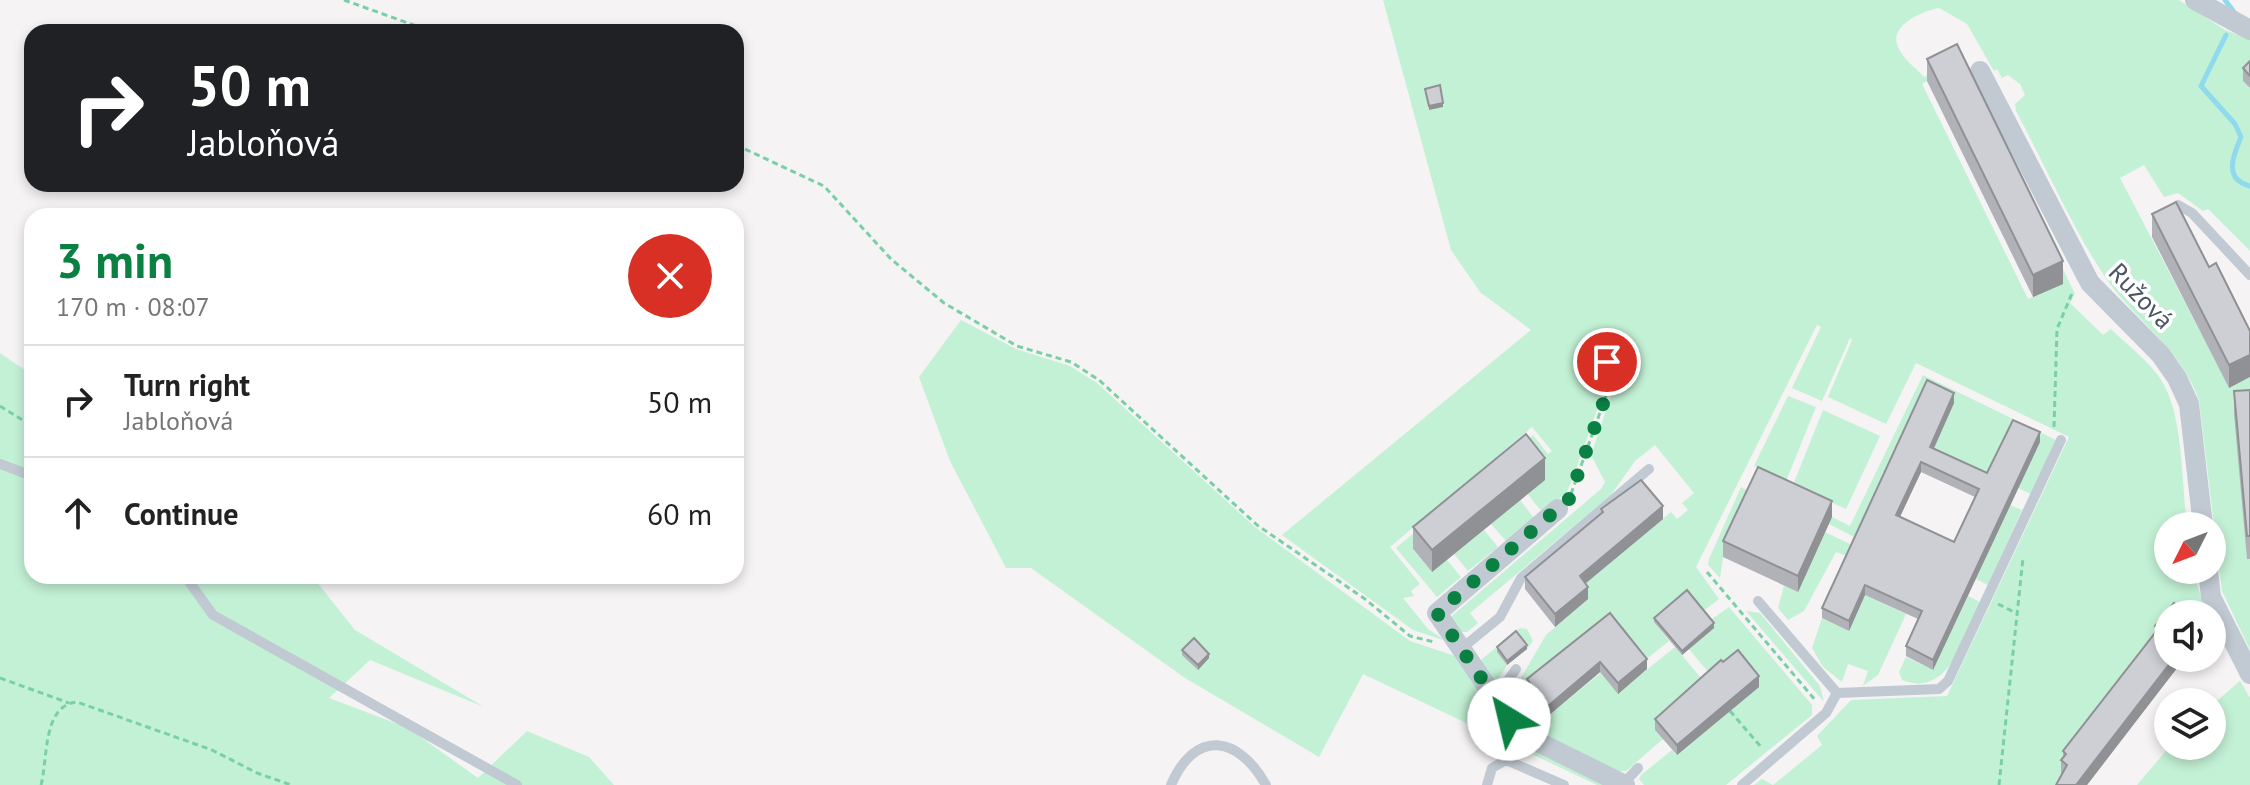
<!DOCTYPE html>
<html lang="en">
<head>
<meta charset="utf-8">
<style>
  body { margin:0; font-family:"PT Sans",sans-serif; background:#f6f6f6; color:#222; height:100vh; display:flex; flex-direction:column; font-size:30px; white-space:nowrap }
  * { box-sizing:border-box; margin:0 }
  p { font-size:26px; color:#767676 }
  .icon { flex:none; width:44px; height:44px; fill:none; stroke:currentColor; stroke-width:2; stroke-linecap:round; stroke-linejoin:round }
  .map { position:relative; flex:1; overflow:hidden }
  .drawer { position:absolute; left:24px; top:208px; width:720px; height:376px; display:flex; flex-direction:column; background:#fff; border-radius:24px; box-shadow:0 4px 12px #0003 }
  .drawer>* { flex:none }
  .guide { position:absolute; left:24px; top:24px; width:720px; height:168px; border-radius:24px; box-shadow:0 4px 12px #0003; background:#202124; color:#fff; overflow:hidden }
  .needle { width:52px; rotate:228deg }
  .controls { position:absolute; left:2154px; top:512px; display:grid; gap:16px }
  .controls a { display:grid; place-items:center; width:72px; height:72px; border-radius:50%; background:#fff; box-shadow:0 4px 12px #0003; font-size:40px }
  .pin { position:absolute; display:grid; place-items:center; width:68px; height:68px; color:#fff; margin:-34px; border:4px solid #fff; border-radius:50%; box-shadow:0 2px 8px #0007 }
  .me { position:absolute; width:88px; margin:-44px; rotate:324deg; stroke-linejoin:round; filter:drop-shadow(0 0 6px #0008) }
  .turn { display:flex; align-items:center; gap:28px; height:168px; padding:0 32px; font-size:36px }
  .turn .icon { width:104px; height:104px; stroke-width:2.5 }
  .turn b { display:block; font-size:56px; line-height:68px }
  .round { display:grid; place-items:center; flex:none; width:84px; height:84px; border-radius:42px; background:#f6f6f6 }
  .head { display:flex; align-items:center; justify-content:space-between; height:136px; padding:0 32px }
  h1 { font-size:48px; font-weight:700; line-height:60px; color:#0b8043 }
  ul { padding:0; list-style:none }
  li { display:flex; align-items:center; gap:24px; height:112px; padding:0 32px; border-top:2px solid #e0e0e0 }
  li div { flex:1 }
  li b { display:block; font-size:30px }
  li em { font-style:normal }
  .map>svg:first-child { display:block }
  .green { fill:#c3f1d5 }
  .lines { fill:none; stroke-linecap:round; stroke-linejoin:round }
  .stream { stroke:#90daee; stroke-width:5 }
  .path { stroke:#7ad0a6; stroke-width:3; stroke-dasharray:6 4; stroke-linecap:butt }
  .service { stroke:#c1cad2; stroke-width:10 }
  .minor { stroke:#c1cad2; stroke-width:20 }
  .wall { fill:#b0b2b7; fill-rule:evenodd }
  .shaded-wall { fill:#909195 }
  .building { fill:#cdcfd5; stroke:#909195; stroke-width:2; fill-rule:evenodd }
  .route { stroke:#0b8043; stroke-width:14; stroke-dasharray:0 25.2 }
  .labels { text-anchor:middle; stroke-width:7; stroke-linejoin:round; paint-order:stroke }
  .street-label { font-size:26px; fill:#4a5661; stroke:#fff }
</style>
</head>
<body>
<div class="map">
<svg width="2250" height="785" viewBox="0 0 2250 785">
  <rect width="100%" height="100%" fill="#f5f3f3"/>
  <!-- green -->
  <path class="green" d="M1383 0H2179L2225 30 2250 39V74L2243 81 2250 88V251L2208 209 2203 211 2178 193 2164 197 2144 165 2120 178 2229 387 2250 377V413L2235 414 2247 558 2250 559V650L2222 591 2199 400C2180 346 2133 320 2103 274 2070 223 2045 165 2016 111L2015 104 2025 95 2020 84 2008 75 2002 78 1997 69 1994 71 1967 24 1939 8C1923 11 1888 25 1898 47 1903 59 1916 68 1924 77L1956 64 1922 84 2028 299 2062 284 2060 263 2075 294 2070 303 2103 335 2111 329C2129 347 2155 365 2166 389 2183 424 2182 486 2187 526H2168V570H2192L2207 614H2168L2075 785H1754L1762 779 1773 785 1822 745 1817 736 1851 700 1947 696 2069 437 1916 363 1886 424 1828 397 1852 340 1850 338 1822 401 1792 388 1821 327 1817 325 1696 567 1719 599 1702 612 1654 622 1669 641 1619 681 1607 667 1548 716 1601 673 1618 693 1675 647 1706 684 1663 739 1626 771H1619L1547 737 1531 727 1512 702 1527 690 1521 678 1546 635 1588 599 1580 588 1671 512 1677 519 1688 510 1682 503 1694 493 1655 445 1635 461 1611 495 1470 613 1478 623 1467 632H1458L1450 618 1453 615 1601 489 1605 482 1591 455 1621 366 1606 351 1586 346 1579 360 1601 365 1608 379 1571 483 1566 493 1542 512 1501 461 1533 435 1548 454 1552 451 1532 427 1390 547 1420 584 1411 591 1414 596 1403 598 1428 629 1446 641 1413 630 1282 535 1531 330 1480 292 1451 250Z
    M961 320 1016 349 1070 366 1097 383 1255 527 1410 641 1455 656 1485 701 1607 785H1597L1363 674 1319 757 1185 678 1031 568H1006L950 461 919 377Z
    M0 353 32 375V576H312L355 630 484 707 370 660 329 698 408 728 478 778 527 731 589 757 614 785H0Z
    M1923 375 2056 440 2031 494 2018 488 1987 484 1930 457 1858 539 1829 524 1832 517 1850 526Z
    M1788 396 1816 407 1786 481 1754 466Z
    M1823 410 1880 436 1846 509 1793 485Z
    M1741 487 1753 493 1723 557 1720 578 1708 565 1709 559Z
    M1520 500 1534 518 1506 541 1491 524Z
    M2010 505 2022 510 1988 585 1976 579Z
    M1420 528 1413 550 1432 572 1447 560 1461 577 1437 597 1396 548Z
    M1484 530 1498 547 1468 571 1454 554Z
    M1825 532 1854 546 1849 557 1836 552 1804 611 1788 620 1778 608 1784 586 1798 591Z
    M1865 595 1906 614 1878 675 1863 686 1868 671 1848 664 1842 682 1823 667 1812 648 1822 618 1849 631Z
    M1968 596 1980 602C1965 634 1950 699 1902 680L1899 672 1906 657 1933 670Z
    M1729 607 1812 705V715L1726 785H1644L1639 779 1641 775 1672 750 1676 755 1713 678 1689 649 1714 628 1709 621Z
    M1746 611 1760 613 1820 686 1824 702Z
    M1520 628 1527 629 1533 641 1527 649 1516 636 1497 651 1507 665 1496 683 1480 663 1482 659Z
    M2240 681 2250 698V785H2137L2170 746H2212V705Z"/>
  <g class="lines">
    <!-- stream -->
    <path class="stream" d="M2225 0 2234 12
      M2226 35 2201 86 2235 124 2241 137C2233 156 2223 179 2250 186"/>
    <!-- path -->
    <path class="path" d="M344 0 433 32
      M736 145 824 186 891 259 944 303 1017 346 1071 362 1099 380 1257 525 1365 599 1410 636 1434 642
      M0 406 32 426
      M2054 427 2057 329 2073 291
      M1571 494 1613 376 1607 362 1582 355
      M1707 572 1816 701
      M1998 604 2016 613
      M0 678 69 703
      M1730 711 1762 748
      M41 785C48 760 42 705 77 702L212 750 257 773 291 785
      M1999 785 2023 558"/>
    <!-- service -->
    <path class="service" d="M2178 205 2192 213 2250 275
      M0 464 32 476
      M185 576 213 615 517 785
      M1758 601 1837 693 1939 689 1948 681 2061 440
      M1461 649 1500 617 1521 578 1649 469
      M1509 684 1519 696
      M1495 699 1516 669
      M1623 784 1638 768
      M1171 785C1195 729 1238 735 1266 785
      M1487 785 1492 768 1506 760 1564 785
      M1742 785 1826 713 1837 693"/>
    <!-- minor -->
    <path class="minor" d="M2195 0 2250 30
      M1980 71 2090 283 2161 355 2177 378 2189 404 2203 526
      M1558 509 1437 613 1509 719 1532 739 1625 785
      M2208 570 2211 597 2250 674"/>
  </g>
  <!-- wall -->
  <path class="wall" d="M1927 59 2063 284 2033 297 1927 81Z
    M2250 61V88L2243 81V68Z
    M2152 214 2209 267 2250 331 2229 388 2152 237Z
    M2250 390V559H2247L2234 414V391Z
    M1954 403 1934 448 1987 473 2040 442 1933 670 1906 656V646L1918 619 1865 595 1849 631 1822 618V608ZM1921 472 1975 497 1954 542 1900 517Z
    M1545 480 1432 572 1413 549V527Z
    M1601 509 1663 519 1586 583 1588 599 1555 627 1525 589V577L1601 514Z
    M1832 517 1798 592 1723 557V541Z
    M2174 603 2177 668 2087 785H2056L2061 775V760L2063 758V751L2155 633V626Z
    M1610 613 1647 669 1618 694 1600 672 1548 716 1527 690V679Z
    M1654 618 1714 628 1682 655 1654 622Z
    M1497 647 1527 649 1507 665 1497 652Z
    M1182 650 1209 658 1198 670 1182 655Z
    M1759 687 1677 755 1655 730V719Z"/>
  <!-- shaded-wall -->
  <path class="shaded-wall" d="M1443 103V107L1429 110V106Z
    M2063 261V284L2033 297V275Z
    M2250 355V377L2229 388V365Z
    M1954 393V403L1930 457V447Z
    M2040 432V442L1933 670V660Z
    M1545 458V480L1432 572V550Z
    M1921 462V472L1896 525V515Z
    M1832 501V517L1798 592V576Z
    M1663 506V519L1580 588V576Z
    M1865 585V595L1849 631V621Z
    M1588 587V599L1555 627V614Z
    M1714 623V628L1682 655V651Z
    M1527 645V649L1507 665V661Z
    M1209 654V658L1198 670V665Z
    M2174 658H2179L2177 662V668L2087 785H2076Z
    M1647 659V669L1618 694V683Z
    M1600 662V672L1548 716V706Z
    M1759 676V687L1677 755V745Z"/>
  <!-- building -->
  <path class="building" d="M1957 44 2063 261 2033 275 1927 59Z
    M2250 61V76L2243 68Z
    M1440 85 1443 103 1429 106 1425 89Z
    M2176 202 2209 267 2216 263 2250 331V355L2229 365 2152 214Z
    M1927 380 1954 393 1930 447 1987 473 2013 420 2040 432 1933 660 1906 646 1922 611 1865 585 1849 621 1822 608ZM1921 462 1979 489 1954 542 1896 515Z
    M2250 390V536H2247L2234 391Z
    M1526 434 1545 458 1432 550 1413 527Z
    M1758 467 1832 501 1798 576 1723 541Z
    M1641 480 1663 506 1580 576 1588 587 1555 614 1525 577 1603 512 1601 509Z
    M1687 590 1714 623 1682 651 1654 618Z
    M2174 603 2188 614H2168V658H2174L2076 785H2056L2067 765 2061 760 2066 754 2063 751 2158 629 2155 626Z
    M1610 613 1647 659 1618 683 1600 662 1548 706 1527 679Z
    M1516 631 1527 645 1507 661 1497 647Z
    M1194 638 1209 654 1198 665 1182 650Z
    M1738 650 1759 676 1677 745 1655 719 1721 660 1723 662Z"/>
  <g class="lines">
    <!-- route -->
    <path class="route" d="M1509 719 1437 613 1569 499 1613 376 1607 362"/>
  </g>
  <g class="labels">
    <!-- street labels -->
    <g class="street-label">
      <text transform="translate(2141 296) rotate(46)" y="9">Ružová</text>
    </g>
  </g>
</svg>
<div class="controls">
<a><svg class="needle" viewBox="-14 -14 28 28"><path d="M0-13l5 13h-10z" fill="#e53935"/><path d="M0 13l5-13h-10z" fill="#767676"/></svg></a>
<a><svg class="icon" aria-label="sound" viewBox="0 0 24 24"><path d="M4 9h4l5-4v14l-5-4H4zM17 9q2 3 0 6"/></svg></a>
<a><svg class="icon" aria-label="layers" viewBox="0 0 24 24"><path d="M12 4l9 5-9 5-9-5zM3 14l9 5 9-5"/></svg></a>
</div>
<div class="pin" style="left:1607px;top:362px;background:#d93025"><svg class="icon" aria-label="arrive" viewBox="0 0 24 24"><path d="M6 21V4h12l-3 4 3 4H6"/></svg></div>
<svg class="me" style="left:1509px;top:719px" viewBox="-20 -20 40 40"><circle r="19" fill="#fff"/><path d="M0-13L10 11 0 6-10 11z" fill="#0b8043"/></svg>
<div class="guide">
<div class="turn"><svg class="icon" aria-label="right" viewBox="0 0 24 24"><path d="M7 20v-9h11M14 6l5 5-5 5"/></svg><div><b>50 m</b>Jabloňová</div></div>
</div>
<section class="drawer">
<div class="head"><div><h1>3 min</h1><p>170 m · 08:07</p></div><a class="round" style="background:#d93025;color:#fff"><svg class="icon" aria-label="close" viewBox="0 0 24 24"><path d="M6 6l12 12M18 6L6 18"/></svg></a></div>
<ul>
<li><svg class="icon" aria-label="right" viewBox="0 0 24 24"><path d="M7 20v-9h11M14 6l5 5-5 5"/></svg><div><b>Turn right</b><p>Jabloňová</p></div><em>50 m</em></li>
<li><svg class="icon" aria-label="ahead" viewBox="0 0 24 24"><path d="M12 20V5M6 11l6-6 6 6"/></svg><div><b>Continue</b></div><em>60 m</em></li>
</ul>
</section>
</div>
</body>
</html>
